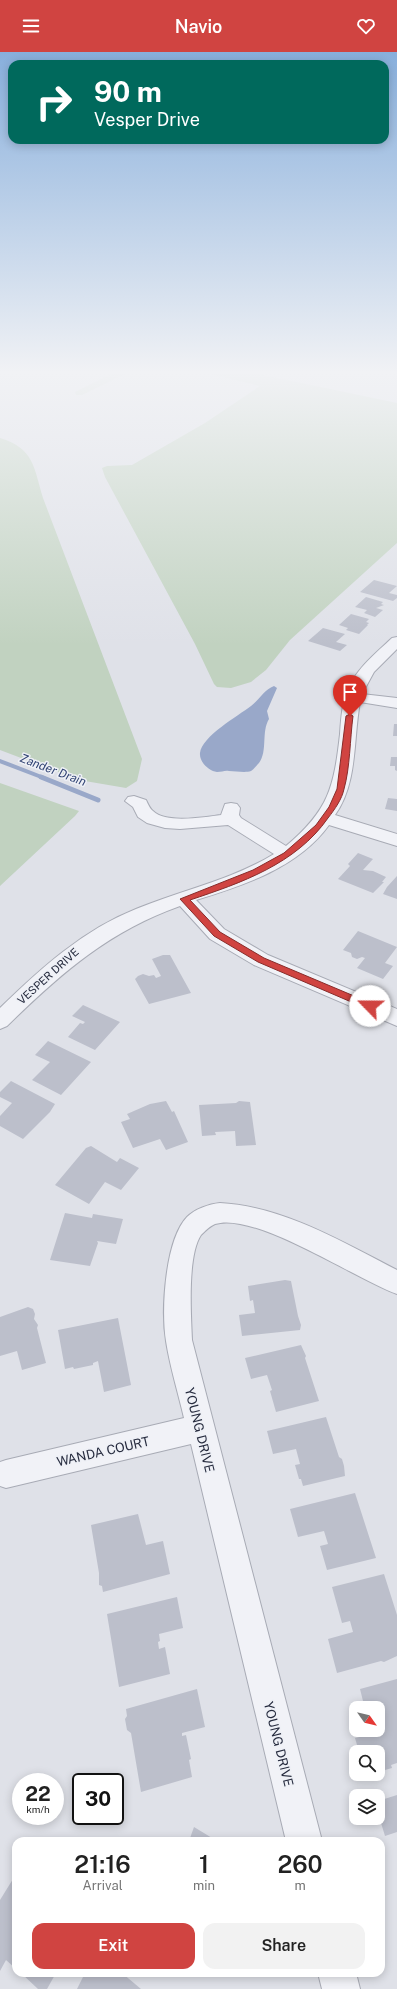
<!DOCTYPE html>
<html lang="en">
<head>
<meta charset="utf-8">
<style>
  body { margin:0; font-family:"Public Sans",sans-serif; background:#f2f2f2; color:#222; height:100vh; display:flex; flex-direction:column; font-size:15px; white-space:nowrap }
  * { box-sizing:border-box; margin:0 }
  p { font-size:13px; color:#767676 }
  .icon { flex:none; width:22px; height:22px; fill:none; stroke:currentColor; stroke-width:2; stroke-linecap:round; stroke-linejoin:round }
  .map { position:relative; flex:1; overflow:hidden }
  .panel { position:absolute; left:12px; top:1785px; width:373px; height:140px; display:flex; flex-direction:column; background:#fff; border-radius:12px; box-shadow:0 2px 10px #0003 }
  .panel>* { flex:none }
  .guide { position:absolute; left:8px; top:8px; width:381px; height:84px; border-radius:12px; box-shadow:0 2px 10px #0003; background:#00695c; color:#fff; overflow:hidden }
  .needle { width:26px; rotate:124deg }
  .controls { position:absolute; left:349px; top:1649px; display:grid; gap:8px }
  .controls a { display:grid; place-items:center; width:36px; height:36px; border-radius:8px; background:#fff; box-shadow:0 2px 10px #0003; font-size:20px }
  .speed { position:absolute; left:12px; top:1721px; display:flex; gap:8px; font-size:20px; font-weight:700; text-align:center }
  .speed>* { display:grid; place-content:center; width:52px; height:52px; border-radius:50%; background:#fff; box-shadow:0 2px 10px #0003; line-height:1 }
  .speed small { font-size:10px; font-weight:400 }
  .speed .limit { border:2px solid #111; border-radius:6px; background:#fff; color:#111 }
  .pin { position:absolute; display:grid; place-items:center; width:34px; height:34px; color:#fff; margin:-41px -17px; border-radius:50% 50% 50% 0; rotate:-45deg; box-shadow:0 0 4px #0007 }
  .pin .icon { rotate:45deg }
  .me { position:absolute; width:44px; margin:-22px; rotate:293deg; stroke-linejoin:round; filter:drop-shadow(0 0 3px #0008) }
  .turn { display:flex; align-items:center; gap:14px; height:84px; padding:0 20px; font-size:18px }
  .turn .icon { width:52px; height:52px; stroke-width:2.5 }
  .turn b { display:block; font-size:28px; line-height:34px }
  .eta { display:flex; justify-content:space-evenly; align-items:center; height:68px; text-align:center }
  .eta b { font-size:24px; font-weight:600; line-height:28px }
  .action { display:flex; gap:8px; margin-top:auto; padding:8px 20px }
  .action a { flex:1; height:46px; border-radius:12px; background:#d04441; color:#fff; font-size:16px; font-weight:600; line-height:46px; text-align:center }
  .action a+a { background:#f2f2f2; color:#222 }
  header { display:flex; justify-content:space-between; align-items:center; height:52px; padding:0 20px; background:#d04441; color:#fff; font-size:18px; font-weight:600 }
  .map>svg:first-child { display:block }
  .green { fill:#c1d2c0 }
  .water { fill:#99a8c9 }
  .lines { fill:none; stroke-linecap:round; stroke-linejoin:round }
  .stream-far1 { stroke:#99a8c9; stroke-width:4 }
  .stream { stroke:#99a8c9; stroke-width:5 }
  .building { fill:#bcbfcb }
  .street-casing { stroke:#a8abb5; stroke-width:2 }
  .street { fill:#f1f2f7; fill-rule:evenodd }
  .route { fill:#d04441; stroke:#872c2a }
  .labels { text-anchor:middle; stroke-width:3; stroke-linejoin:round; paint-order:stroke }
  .street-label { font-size:11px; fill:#272c3f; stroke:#eef0f6 }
  .water-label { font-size:12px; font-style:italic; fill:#314474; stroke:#eef0f6 }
  .near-street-label { font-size:13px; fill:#272c3f; stroke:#eef0f6 }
</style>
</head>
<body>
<header><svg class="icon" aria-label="menu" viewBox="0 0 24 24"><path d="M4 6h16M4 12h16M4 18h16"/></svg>Navio<svg class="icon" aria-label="heart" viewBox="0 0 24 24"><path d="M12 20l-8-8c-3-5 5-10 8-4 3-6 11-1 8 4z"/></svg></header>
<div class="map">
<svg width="397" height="1937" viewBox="0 0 397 1937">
  <rect width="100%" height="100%" fill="#dfe1e8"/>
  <!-- green -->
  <path class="green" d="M111 322H125L82 343H76L75 340Z
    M211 322H258L397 351V491L290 588 266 618 251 630 231 636 217 635 214 632 195 592 105 425 102 416 107 414 132 413 205 371 260 334Z
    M0 386C34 396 34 416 43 446L142 707 137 729 126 736 79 728 0 698Z
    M0 731 79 759 75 764 0 834Z"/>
  <!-- water -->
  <path class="water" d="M274 634 277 636 267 659 269 667C261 680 268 699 259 711 257 713 253 718 251 719 245 721 236 719 229 719 225 718 222 720 217 720 209 719 199 710 200 701 202 684 238 664 251 654 260 647 264 638 274 634Z"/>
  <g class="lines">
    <!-- stream-far1 -->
    <path class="stream-far1" d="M0 709 44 726"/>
    <!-- stream -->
    <path class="stream" d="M41 725 98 748"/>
  </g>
  <!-- building -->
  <path class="building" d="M374 528 397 534 389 541 397 543V546L393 549 360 540Z
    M366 545 383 550 381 552 384 553 376 556 383 558 375 565 364 561 367 558 355 555Z
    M351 562 369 567 366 570 369 571 367 573H368L359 582 346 578 348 576 339 573Z
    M323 576 345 582 336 590 347 593 340 599 308 589Z
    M394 672H397V684H393Z
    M391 705H397V719L395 718V714H390Z
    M388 746 397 747V759L385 757Z
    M358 801 373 807 363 818 373 819 386 825 382 830H384L373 841 338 827 350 814 348 812Z
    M397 824V847L383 842 387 835Z
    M358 879 397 895 385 911 393 914 383 927 357 916 365 906 362 905 357 907 352 905 351 901 343 898Z
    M163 903H170L191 941 149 952 135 927 138 924 143 922 149 924 154 923 156 926 161 924 152 907Z
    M83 953 120 970 95 998 68 985 80 971 83 972 85 970 72 964Z
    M48 989 91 1010 61 1043 32 1028 50 1010 35 1003Z
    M11 1029 55 1052 50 1060 23 1087 0 1074V1064L12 1051 0 1045V1040Z
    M166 1049 172 1060 174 1059 188 1090 166 1098 160 1087 133 1096 121 1070 130 1067 127 1062 150 1052Z
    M239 1049 250 1050 256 1093 236 1094 235 1079 215 1080 216 1083 202 1084 199 1053 236 1051Z
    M91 1094 117 1110 120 1106 139 1116 121 1138 105 1130 89 1152 55 1133 86 1096Z
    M65 1161 92 1166 93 1162 123 1167 116 1192 97 1189 98 1191 90 1214 50 1208Z
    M285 1228 291 1229 298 1264 301 1273 300 1278 242 1284 239 1263 255 1261 253 1248 250 1249 248 1234Z
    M28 1255 33 1257 35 1262 34 1267 38 1273 37 1276 46 1311 22 1318 17 1299 0 1304V1265Z
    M118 1266 131 1333 104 1340 98 1309 93 1311V1313L74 1317 73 1315 65 1317 58 1278Z
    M301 1293 306 1304 305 1306 319 1349 276 1360 270 1339 272 1338 267 1323 251 1327 245 1306Z
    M326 1365 339 1405 342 1407 344 1414 345 1424 303 1434 301 1427H299L295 1413 300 1412 296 1397 273 1402 267 1379Z
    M355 1441 376 1506 327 1518 320 1494 328 1492 324 1479 298 1485 290 1457Z
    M138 1462 146 1493 163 1489 170 1522 103 1540 102 1534 99 1533V1521L91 1473Z
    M384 1522 397 1563V1604L384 1610 381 1609 337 1621 328 1587 353 1580 350 1569 342 1571 332 1535Z
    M177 1545 183 1576 159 1582 160 1589 158 1590 159 1597 165 1595 170 1622 119 1635 107 1562Z
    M397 1627V1711L391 1713 392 1716 378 1720V1700H359L355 1686 364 1684 362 1678H378V1656H362V1654L364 1653 360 1637Z
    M197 1637 205 1675 182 1681V1684L186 1683 191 1707 189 1708 192 1725 141 1740 131 1681 127 1678 125 1667 127 1664 126 1657Z
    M397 1743V1780L385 1784 378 1761V1749Z
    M194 1775 217 1789H189Z
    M13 1827 16 1829V1917L6 1908 0 1919V1848Z
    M21 1921H56L47 1937H38Z
    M85 1921H122L141 1937H77Z"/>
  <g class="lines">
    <defs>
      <path id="street" d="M397 585V597L374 620 362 642 397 646V656L360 650C353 688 358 731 335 763L397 782V794L329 773C298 816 244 833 196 848L224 877 268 903 397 957V974L254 913 210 887 180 854C109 879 60 922 7 974L0 977V956C40 917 83 878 136 857 182 838 232 828 274 802L228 773 180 777 165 776 147 771 138 765 133 755 125 749 128 745 134 744 146 748C148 752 150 757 153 759 166 772 204 765 221 763L225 752 231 751 237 752 240 756 239 763 241 766 286 794C329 758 334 735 340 682 341 667 342 651 348 637 357 616 376 601 392 586Z
        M220 1151C282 1154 343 1190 397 1218V1242C357 1228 255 1159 215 1172 210 1174 205 1179 201 1183 187 1204 191 1263 192 1288L322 1789H286L191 1392 6 1436 0 1434V1410L6 1408 184 1366C178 1340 170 1315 166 1289 161 1259 165 1188 187 1165 195 1157 209 1152 220 1151Z
        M318 1921H356L360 1937H322Z"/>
    </defs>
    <!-- street casing -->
    <use href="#street" class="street-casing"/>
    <!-- street -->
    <use href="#street" class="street"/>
  </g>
  <!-- sky -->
  <linearGradient id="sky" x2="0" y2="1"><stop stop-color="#88afdc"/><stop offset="0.54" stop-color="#f1f2f5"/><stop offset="1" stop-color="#f1f2f5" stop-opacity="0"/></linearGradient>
  <rect width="397" height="593" fill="url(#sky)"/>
  <!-- route -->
  <path class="route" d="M350 662 353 664C350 687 350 716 344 737 342 747 335 757 328 766 296 812 241 831 190 848L220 880 264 906 373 952V957L370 958 258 910 214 884 180 847 253 818 284 801 316 773 329 755 337 737 346 664Z"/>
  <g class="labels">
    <!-- street labels -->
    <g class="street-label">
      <text transform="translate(48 924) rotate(-42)" y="4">VESPER DRIVE</text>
    </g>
    <!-- water labels -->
    <g class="water-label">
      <text transform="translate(53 718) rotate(21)" y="4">Zander Drain</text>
    </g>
    <!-- near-street labels -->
    <g class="near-street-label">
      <text transform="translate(200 1378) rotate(76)" y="5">YOUNG DRIVE</text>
      <text transform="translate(103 1399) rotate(-13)" y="5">WANDA COURT</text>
      <text transform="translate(279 1692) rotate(76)" y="5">YOUNG DRIVE</text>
    </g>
  </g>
</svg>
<div class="controls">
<a><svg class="needle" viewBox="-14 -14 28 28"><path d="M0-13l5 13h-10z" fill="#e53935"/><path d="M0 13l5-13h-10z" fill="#767676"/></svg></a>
<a><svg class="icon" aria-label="search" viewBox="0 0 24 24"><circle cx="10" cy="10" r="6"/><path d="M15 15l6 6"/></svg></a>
<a><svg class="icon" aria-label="layers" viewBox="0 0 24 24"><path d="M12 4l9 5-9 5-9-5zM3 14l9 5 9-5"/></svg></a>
</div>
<div class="speed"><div>22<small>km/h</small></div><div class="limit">30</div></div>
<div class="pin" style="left:350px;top:664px;background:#d93025"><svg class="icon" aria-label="arrive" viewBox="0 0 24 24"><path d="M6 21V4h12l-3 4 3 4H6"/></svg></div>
<svg class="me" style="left:370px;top:954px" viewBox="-20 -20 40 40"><circle r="19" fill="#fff"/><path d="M0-13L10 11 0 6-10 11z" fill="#d04441"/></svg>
<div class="guide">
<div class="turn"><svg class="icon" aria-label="right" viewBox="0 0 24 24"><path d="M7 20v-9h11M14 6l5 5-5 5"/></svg><div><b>90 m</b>Vesper Drive</div></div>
</div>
<section class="panel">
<div class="eta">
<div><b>21:16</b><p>Arrival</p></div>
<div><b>1</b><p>min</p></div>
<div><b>260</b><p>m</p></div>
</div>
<div class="action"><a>Exit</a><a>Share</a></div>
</section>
</div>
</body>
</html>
